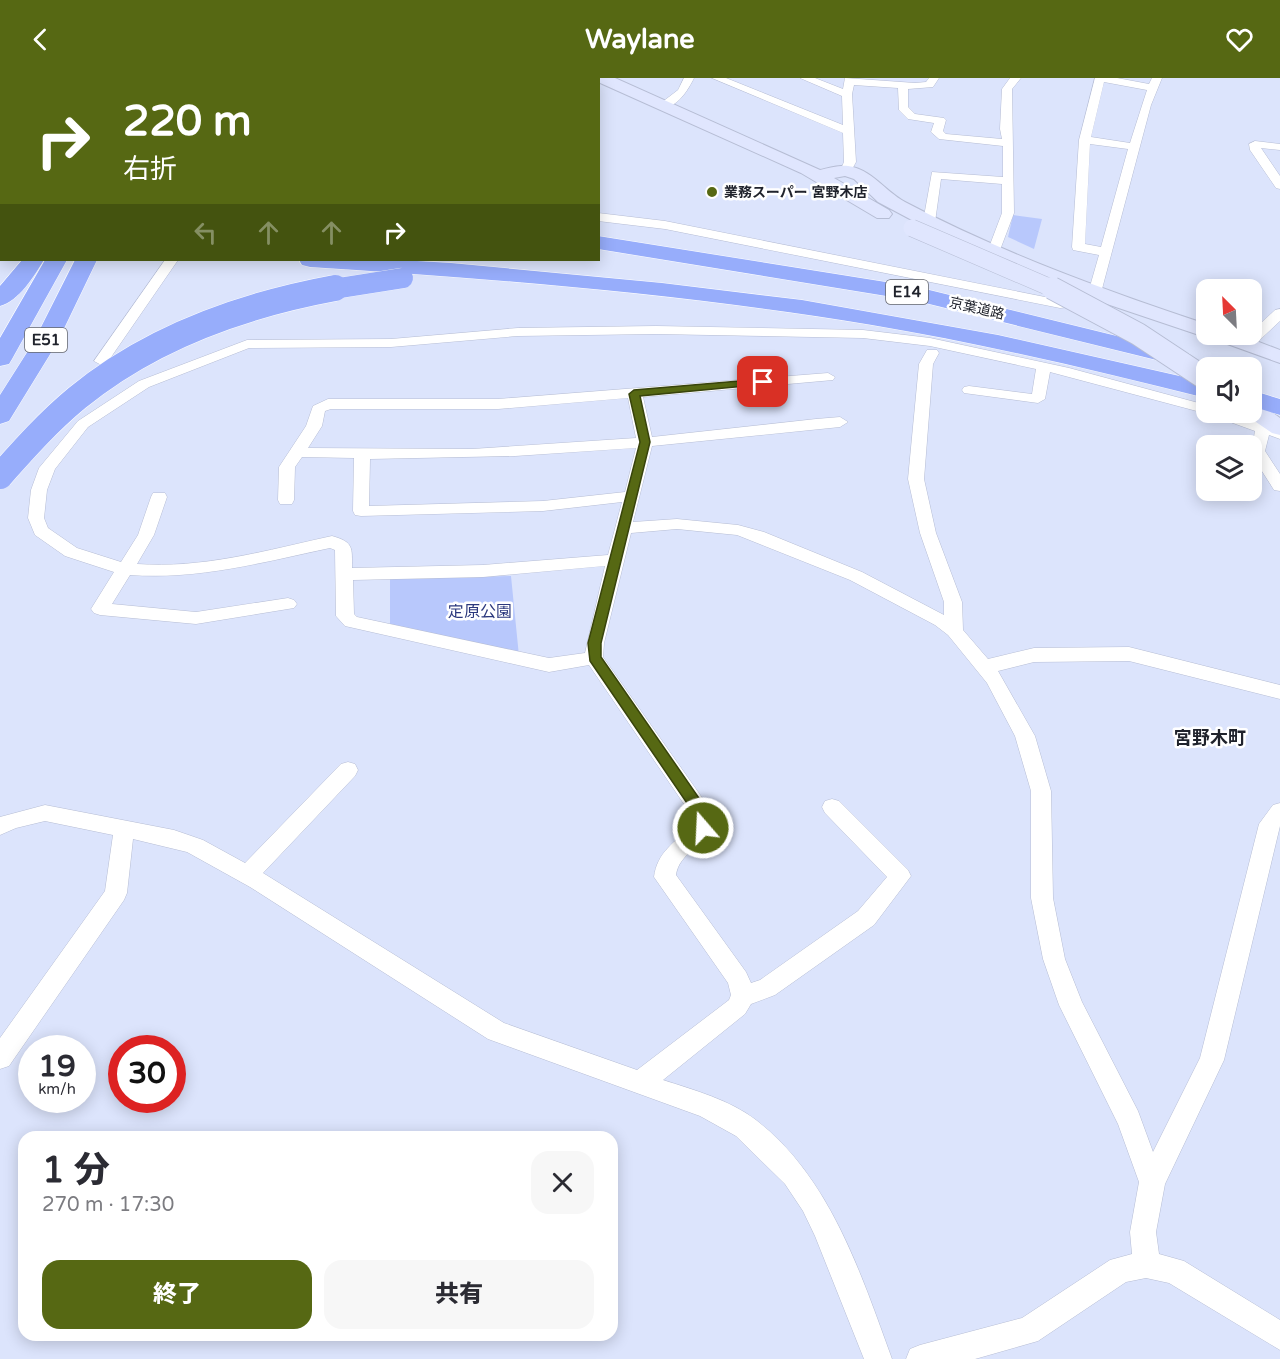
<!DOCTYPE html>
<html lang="ja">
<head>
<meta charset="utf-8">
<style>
  body { margin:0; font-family:"Varela Round","Noto Sans JP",sans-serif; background:#f7f7f7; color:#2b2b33; height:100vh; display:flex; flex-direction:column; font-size:22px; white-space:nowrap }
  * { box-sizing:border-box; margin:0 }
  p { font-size:20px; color:#7c7c81 }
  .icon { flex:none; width:33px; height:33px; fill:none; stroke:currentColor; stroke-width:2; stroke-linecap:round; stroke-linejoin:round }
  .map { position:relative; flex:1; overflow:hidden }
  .side { position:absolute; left:18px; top:1053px; width:600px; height:210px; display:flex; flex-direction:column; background:#fff; border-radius:18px; box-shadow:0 3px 15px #0003 }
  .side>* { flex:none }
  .top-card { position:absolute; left:0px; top:0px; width:600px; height:183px; box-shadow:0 3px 15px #0003; background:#566813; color:#fff; overflow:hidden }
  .needle { width:39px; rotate:336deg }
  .fabs { position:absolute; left:1196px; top:201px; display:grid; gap:12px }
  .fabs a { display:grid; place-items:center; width:66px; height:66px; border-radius:12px; background:#fff; box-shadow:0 3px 15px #0003; font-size:30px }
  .speed { position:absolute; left:18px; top:957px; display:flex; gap:12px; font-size:30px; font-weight:700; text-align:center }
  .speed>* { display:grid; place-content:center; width:78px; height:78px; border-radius:50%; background:#fff; box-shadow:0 3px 15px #0003; line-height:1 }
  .speed small { font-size:15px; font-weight:400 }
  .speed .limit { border:9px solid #d22; background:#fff; color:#111 }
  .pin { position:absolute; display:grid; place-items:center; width:51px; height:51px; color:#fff; margin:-26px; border-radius:12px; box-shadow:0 3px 9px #0006 }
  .me { position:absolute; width:66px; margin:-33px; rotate:341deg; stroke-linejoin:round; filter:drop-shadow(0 0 4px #0008) }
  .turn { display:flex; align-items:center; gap:21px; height:126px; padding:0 24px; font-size:27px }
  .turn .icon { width:78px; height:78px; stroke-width:2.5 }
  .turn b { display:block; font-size:42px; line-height:51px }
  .lanes { display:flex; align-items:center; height:57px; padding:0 24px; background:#0003; justify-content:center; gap:30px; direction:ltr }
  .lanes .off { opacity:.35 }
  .round { display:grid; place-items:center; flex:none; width:63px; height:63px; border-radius:18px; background:#f7f7f7 }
  .headline { display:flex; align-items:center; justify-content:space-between; height:102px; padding:0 24px }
  h1 { font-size:36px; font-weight:800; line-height:45px }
  .action { display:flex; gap:12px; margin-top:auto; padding:12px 24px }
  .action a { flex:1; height:69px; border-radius:18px; background:#566813; color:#fff; font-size:24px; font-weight:800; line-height:69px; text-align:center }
  .action a+a { background:#f7f7f7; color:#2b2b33 }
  header { display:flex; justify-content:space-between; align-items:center; height:78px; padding:0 24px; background:#566813; color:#fff; font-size:27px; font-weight:800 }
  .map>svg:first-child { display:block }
  .green { fill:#b8c8fc }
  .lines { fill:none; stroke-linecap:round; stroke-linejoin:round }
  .street-casing { stroke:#b6bdd4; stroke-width:1 }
  .secondary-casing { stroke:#b6bdd4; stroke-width:2 }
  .highway-casing { stroke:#fff; stroke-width:1 }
  .street { fill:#fff; fill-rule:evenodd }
  .secondary { fill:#e0e6fe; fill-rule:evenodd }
  .highway { fill:#97adfb; fill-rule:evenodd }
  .secondary-bridge-far1-casing { stroke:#b6bdd4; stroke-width:18; stroke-linecap:butt }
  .secondary-bridge-casing { stroke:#b6bdd4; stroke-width:24; stroke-linecap:butt }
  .highway-bridge-far1-casing { stroke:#fff; stroke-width:21; stroke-linecap:butt }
  .highway-bridge-casing { stroke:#fff; stroke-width:27; stroke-linecap:butt }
  .secondary-bridge-far1 { stroke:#e0e6fe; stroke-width:17 }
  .secondary-bridge { stroke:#e0e6fe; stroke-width:22 }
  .highway-bridge-far1 { stroke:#97adfb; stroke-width:20 }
  .highway-bridge { stroke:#97adfb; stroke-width:26 }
  .route { fill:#566813; stroke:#38440c; stroke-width:1.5 }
  .poi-dot { fill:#566813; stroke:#fff; stroke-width:2 }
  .labels { text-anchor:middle; stroke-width:5; stroke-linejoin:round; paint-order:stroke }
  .far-poi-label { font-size:14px; font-weight:bold; fill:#20232c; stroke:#fff; text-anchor:start }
  .far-street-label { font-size:14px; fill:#20232c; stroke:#fff }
  .shield { fill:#fff; stroke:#63656b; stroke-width:1.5 }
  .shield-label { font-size:15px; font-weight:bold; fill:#20232c }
  .park-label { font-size:16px; fill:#2b387d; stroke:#fff }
  .neighbourhood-label { font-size:18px; font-weight:bold; fill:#20232c; stroke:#fff }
</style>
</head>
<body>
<header><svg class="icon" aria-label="back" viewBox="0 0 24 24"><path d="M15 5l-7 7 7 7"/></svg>Waylane<svg class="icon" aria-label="heart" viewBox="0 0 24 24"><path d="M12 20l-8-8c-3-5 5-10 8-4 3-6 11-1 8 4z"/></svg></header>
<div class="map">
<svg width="1280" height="1281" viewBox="0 0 1280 1281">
  <rect width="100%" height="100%" fill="#dce4fc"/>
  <!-- green -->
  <path class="green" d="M1013 137 1042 141 1034 171 1008 159Z
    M511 498 519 578 390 546V501Z"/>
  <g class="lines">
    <defs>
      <path id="street" d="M192 0H202L203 2H193Z
        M248 0H258L247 2Z
        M342 0H355L341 2Z
        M684 0H694C688 12 677 31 661 29V25L678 12Z
        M712 0H726L843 47 842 18 800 0H815L843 11 845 0 915 5 926 4 929 0H939L933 9 908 11V29L915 36 944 40 946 42 943 53 946 56 1002 61 1000 51 1002 11 1010 0H1021L1012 11 1014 135 1000 172 994 176 988 172 1002 135V106L941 101 935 144 929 148 923 144 932 94 1003 99V68L939 61 931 54 934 45 908 41 899 32 898 10 854 7 852 16 856 84 850 95 846 97 840 93 844 84 843 55Z
        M1095 0H1117L1149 6 1152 0H1162L1151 27 1098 226 1060 230 665 151 598 143V135L665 143 1060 222 1087 219 1099 177 1073 172 1072 169 1079 62ZM1104 4 1147 12 1130 65 1091 59ZM1090 66 1128 71 1101 169 1085 166Z
        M1255 63 1280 66V72L1261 70 1280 98V111L1276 110 1250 72 1249 66Z
        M165 182H178L109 282 132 296 125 300 94 283Z
        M1280 231V243L1251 270H1241L1239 267 1241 264 1275 232Z
        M656 248 863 252 930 260 1069 290 1206 327V334H1231L1280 351V361L1269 357 1265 373 1280 396V413L1274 412 1251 376 1255 353 1208 336 1050 294 1045 321 1038 325 964 315 962 312 964 309 969 308 1032 316 1036 291 930 268 863 260 656 256 518 258 391 269 249 270 149 309 88 349 55 391 47 412 44 440 48 450 77 470 121 484 138 457 151 419 153 415H165L167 419 154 457 137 486C202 491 268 472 332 458 354 464 352 470 352 490L483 487 608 477 622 424 543 433 361 438 355 437 353 433 354 380 302 379 295 389 294 422 292 426H280L278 422 279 389 306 348 313 328 328 321H498L828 295 835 299 833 302 643 319 652 359 816 341 840 339 848 344 840 349 652 368 633 444 677 441 738 447 764 454 862 494 944 537V524L920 455 908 401 919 286 927 272H937L939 275 933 286 924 401 936 455 962 524 963 552 988 581 1034 570 1129 569 1280 607V621L1129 583 1034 584 998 593 1035 658 1051 713 1053 820 1065 881 1082 924 1138 1033 1153 1074 1200 980 1259 746 1273 727 1280 725V748L1224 982 1165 1106 1156 1154 1159 1176 1184 1183 1280 1242V1272L1169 1205 1146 1200 1126 1204 1038 1263 975 1281H906L910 1271 920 1267 1022 1240 1110 1182 1132 1176 1130 1154 1139 1104 1118 1046 1059 927 1043 881 1031 820V713L1015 658 987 605 948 557 935 547 850 502 737 457 677 451 631 455 604 565 603 579 703 721 714 750C704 768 679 775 676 797L746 894 751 905 760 902 858 833 887 799 825 735 822 729 825 723 832 721 839 723 908 792 911 798 874 847 775 917 751 926 745 936 663 1002C694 1012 730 1022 756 1042 830 1099 861 1196 892 1281H864L815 1158 803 1133 785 1106 736 1058 700 1038 488 961 250 809 187 774 133 761 127 815 124 822 9 988 0 991V960L105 813 113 757 45 743 16 750 0 757V739L45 727 174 752 203 762 245 785 341 686 348 684 355 686 358 692 355 698 263 795 504 945 637 992 729 922 731 917 728 905 654 799C657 774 675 764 692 748L686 729 589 587 549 594 345 548 336 538 335 472 330 470C264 484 198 502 130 497L112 526 196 534 288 520 294 522 297 526 294 530 196 546 100 537 94 535 91 531 114 494 65 478 35 457 28 440 31 412 39 390 78 343 139 303 247 262 391 261 518 250ZM628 320 636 360 472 371 308 370 322 348 325 333 331 331H498ZM636 370 625 414 543 423 369 428 370 381 515 378ZM605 488 585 575 549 580 357 539 354 536 353 502 483 499Z"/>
      <path id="secondary" d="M594 0H615L820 92C829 90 839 87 848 88 871 91 885 113 905 124 1000 174 1103 212 1206 246V256H1238L1280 272V285L1208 259 1199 257 1089 220 923 148 878 124 854 101 845 98 834 100 889 132 892 136 889 140H877L801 95 598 4V2Z
        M1251 323 1259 325 1280 340V357L1272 355 1243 335 1251 334Z"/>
      <path id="highway" d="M137 0H155L136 2Z
        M164 0H182L163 2Z
        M223 0H241V2H223Z
        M0 30H2V42H0Z
        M0 123H2V135H0Z
        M0 154H2V167H0Z
        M598 158 917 209 1190 276 1193 281 1190 286 1181 288 917 223 598 171Z
        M22 182H44C34 198 19 223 0 228V208Z
        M45 182H67L12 281 9 286 0 288V260Z
        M75 182H97L57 265 9 343 0 346V317L33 265Z
        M299 182H400L451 185 662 205 802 222 998 257 1206 304V320C1095 292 984 266 872 247 686 216 498 201 310 189L302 187Z
        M1251 312 1280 321V337L1251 328Z"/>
    </defs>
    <!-- street casing -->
    <use href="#street" class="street-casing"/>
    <!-- secondary casing -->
    <use href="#secondary" class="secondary-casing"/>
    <!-- highway casing -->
    <use href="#highway" class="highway-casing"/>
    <!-- street -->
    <use href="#street" class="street"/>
    <!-- secondary -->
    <use href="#secondary" class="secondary"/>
    <!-- highway -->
    <use href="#highway" class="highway"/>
    <defs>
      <path id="secondary-bridge-far1" d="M912 150 1056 212"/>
      <path id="secondary-bridge" d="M1052 210 1138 256 1206 301"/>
      <path id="highway-bridge-far1" d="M327 212 403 200"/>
      <path id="highway-bridge" d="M0 398C24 371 49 343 77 320 150 260 243 227 335 210"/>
    </defs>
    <!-- secondary-bridge-far1 casing -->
    <use href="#secondary-bridge-far1" class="secondary-bridge-far1-casing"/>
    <!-- secondary-bridge casing -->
    <use href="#secondary-bridge" class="secondary-bridge-casing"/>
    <!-- highway-bridge-far1 casing -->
    <use href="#highway-bridge-far1" class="highway-bridge-far1-casing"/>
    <!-- highway-bridge casing -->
    <use href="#highway-bridge" class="highway-bridge-casing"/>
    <!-- secondary-bridge-far1 -->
    <use href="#secondary-bridge-far1" class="secondary-bridge-far1"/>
    <!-- secondary-bridge -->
    <use href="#secondary-bridge" class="secondary-bridge"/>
    <!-- highway-bridge-far1 -->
    <use href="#highway-bridge-far1" class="highway-bridge-far1"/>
    <!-- highway-bridge -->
    <use href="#highway-bridge" class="highway-bridge"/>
  </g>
  <!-- route -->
  <path class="route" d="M763 301 768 304 767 306 640 318 650 364 601 565V579L701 723 710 750 708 754H698L689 728 590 583 588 565 640 364 629 316 634 312Z"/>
  <!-- markers -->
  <circle class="poi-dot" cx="712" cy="114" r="6"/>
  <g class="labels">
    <!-- far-poi labels -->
    <g class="far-poi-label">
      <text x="724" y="119">業務スーパー 宮野木店</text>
    </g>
    <!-- far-street labels -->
    <g class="far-street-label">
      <text transform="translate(977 230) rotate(13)" y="5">京葉道路</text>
    </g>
    <!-- shield labels -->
    <g class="shield">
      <rect x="886" y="202" width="42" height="24" rx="4.5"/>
      <rect x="25" y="250" width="42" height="24" rx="4.5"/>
    </g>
    <g class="shield-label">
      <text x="907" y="219">E14</text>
      <text x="46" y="267">E51</text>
    </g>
    <!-- park labels -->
    <g class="park-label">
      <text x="480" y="539">定原公園</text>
    </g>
    <!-- neighbourhood labels -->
    <g class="neighbourhood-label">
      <text x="1210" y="666">宮野木町</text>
    </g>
  </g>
</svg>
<div class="fabs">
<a><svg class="needle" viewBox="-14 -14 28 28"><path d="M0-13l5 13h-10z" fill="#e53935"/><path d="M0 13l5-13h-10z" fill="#7c7c81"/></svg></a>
<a><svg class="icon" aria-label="sound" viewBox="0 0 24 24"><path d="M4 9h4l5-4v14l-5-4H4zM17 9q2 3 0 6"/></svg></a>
<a><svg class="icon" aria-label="layers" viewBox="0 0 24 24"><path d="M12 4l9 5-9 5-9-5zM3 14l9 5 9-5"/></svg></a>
</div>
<div class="speed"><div>19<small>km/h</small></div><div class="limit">30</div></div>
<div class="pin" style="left:763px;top:304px;background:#d93025"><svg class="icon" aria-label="arrive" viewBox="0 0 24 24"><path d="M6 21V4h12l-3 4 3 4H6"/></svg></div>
<svg class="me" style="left:703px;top:750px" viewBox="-20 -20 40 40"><circle r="17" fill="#566813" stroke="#fff" stroke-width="3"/><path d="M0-11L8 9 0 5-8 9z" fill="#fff"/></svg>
<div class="top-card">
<div class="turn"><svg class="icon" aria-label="right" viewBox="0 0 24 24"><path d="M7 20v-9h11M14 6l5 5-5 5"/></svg><div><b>220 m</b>右折</div></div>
<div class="lanes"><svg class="icon off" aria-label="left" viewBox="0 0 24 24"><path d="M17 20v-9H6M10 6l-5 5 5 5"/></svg><svg class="icon off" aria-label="ahead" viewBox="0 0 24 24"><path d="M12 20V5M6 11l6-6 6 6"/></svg><svg class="icon off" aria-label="ahead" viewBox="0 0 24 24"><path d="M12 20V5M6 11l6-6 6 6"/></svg><svg class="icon" aria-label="right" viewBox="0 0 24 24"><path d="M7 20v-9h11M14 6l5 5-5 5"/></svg></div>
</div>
<section class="side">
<div class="headline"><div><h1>1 分</h1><p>270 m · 17:30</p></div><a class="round"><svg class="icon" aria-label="close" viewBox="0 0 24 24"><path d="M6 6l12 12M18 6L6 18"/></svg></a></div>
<div class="action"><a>終了</a><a>共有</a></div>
</section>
</div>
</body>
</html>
